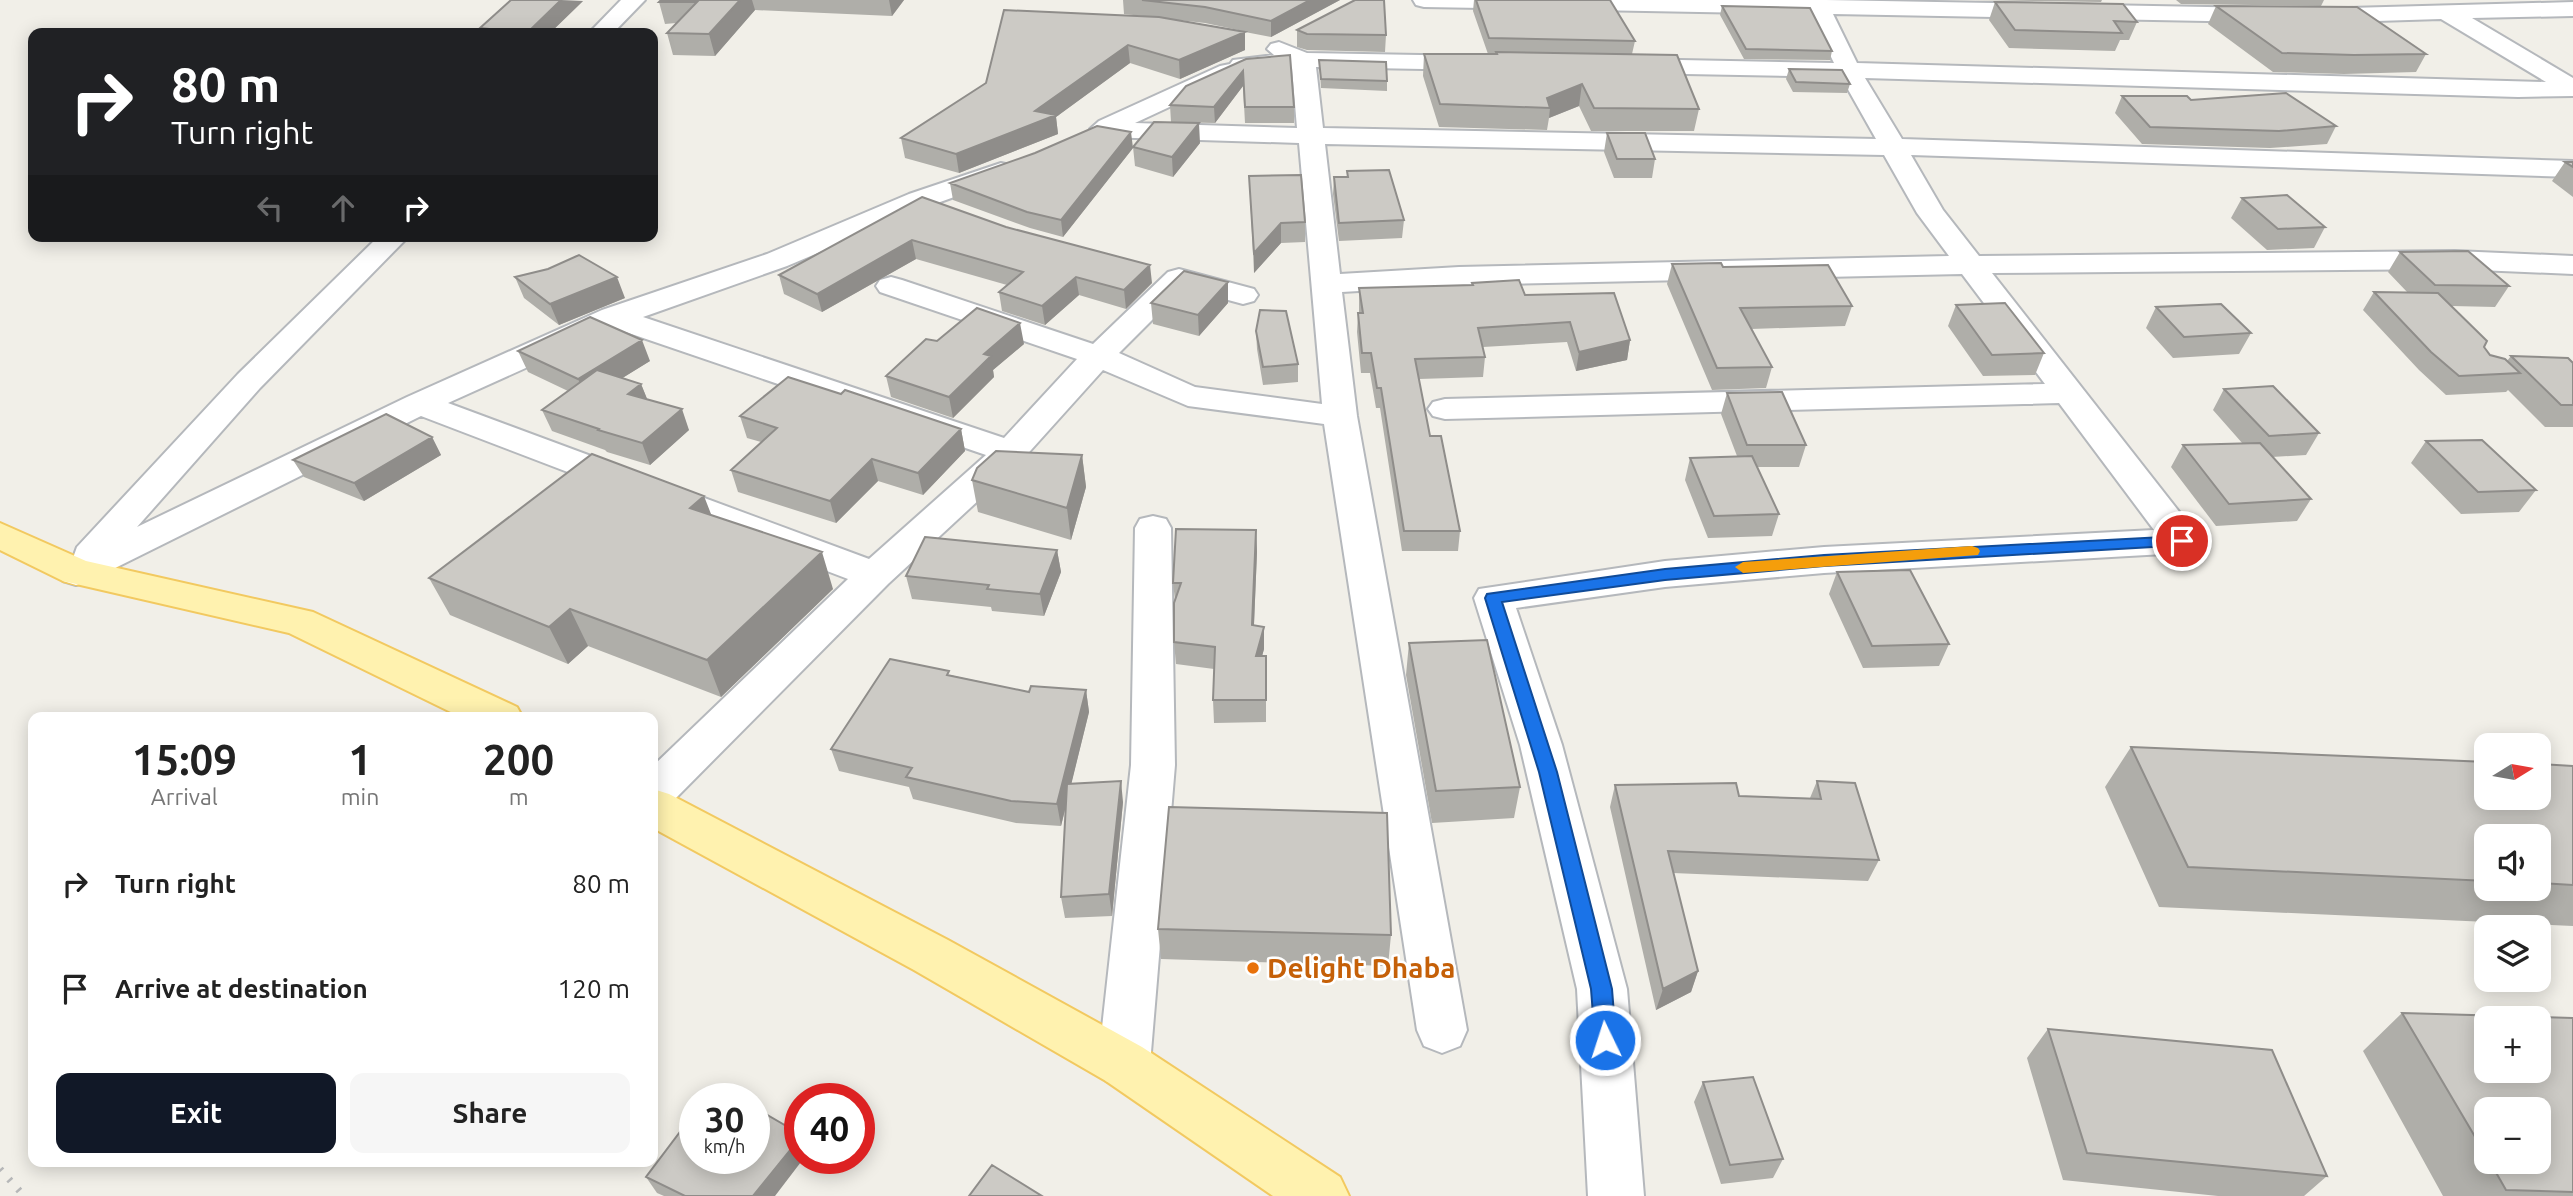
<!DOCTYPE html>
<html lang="en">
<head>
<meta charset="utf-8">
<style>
  body { margin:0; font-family:Ubuntu,sans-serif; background:#f6f6f6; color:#222; height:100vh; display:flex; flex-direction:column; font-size:26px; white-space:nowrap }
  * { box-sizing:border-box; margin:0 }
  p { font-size:23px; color:#767676 }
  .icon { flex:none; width:38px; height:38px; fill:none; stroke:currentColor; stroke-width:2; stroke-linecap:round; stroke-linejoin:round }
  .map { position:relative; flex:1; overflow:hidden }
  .drawer { position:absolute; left:28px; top:712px; width:630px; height:455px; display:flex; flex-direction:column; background:#fff; border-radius:14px; box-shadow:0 4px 18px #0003 }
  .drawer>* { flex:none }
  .guide { position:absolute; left:28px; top:28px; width:630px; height:214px; border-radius:14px; box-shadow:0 4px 18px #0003; background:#202124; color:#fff; overflow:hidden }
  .needle { width:46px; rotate:79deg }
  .controls { position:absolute; left:2474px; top:733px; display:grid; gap:14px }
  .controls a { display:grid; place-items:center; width:77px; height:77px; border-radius:14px; background:#fff; box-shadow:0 4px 18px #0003; font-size:35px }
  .speed { position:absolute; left:679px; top:1083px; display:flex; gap:14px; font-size:35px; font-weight:700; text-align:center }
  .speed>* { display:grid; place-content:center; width:91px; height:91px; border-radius:50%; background:#fff; box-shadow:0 4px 18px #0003; line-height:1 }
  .speed small { font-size:18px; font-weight:400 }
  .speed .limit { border:10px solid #d22; background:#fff; color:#111 }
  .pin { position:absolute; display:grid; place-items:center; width:60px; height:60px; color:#fff; margin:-30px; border:4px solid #fff; border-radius:50%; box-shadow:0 2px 7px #0007 }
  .me { position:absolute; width:77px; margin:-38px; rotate:356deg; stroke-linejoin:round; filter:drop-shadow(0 0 5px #0008) }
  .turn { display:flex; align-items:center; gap:24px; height:147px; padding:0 28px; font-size:32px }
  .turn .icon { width:91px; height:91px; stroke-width:2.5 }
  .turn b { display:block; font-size:49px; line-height:60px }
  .lanes { display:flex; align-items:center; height:66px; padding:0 28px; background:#0003; justify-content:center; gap:35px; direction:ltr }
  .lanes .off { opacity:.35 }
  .eta { display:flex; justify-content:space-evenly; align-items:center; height:119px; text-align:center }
  .eta b { font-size:42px; font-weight:700; line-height:49px }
  .cta { display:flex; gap:14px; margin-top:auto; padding:14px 28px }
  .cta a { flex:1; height:80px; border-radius:14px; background:#111827; color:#fff; font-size:28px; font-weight:700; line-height:80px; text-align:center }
  .cta a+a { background:#f6f6f6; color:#222 }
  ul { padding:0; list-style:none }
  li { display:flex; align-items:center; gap:21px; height:105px; padding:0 28px }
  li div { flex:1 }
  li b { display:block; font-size:26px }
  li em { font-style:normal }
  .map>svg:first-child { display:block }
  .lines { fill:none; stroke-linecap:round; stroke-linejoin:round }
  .minor-casing { stroke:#b5b8bc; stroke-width:4 }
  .major-casing { stroke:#f2c960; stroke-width:4 }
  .minor { fill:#fff; fill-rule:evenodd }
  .major { fill:#fff2af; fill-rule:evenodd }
  .rail { stroke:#b6b7b8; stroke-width:7; stroke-dasharray:2.5 11; stroke-linecap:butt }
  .wall { fill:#afaea9; fill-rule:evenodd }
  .shaded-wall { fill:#8f8d8a }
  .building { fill:#cccac5; stroke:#8f8d8a; stroke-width:2; fill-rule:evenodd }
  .route { fill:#1a73e8; stroke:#114b97; stroke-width:2 }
  .slow { fill:#f59e0b }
  .food-dot { fill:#e8710a; stroke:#fff; stroke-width:2.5 }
  .labels { text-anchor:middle; stroke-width:5; stroke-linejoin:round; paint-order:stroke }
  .near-food-label { font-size:28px; font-weight:bold; fill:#c56008; stroke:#fff; text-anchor:start }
</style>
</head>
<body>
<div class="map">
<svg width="2573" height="1196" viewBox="0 0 2573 1196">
  <rect width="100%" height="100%" fill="#f1efe8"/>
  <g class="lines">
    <defs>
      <path id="minor" d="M621 0H645L613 33H589Z
        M1413 0H1826L2312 9 2573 2V16L2472 18 2573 78V96L2518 97 1865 78 1902 139 2573 161V177L1911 155 1943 210 1979 256 2455 251 2573 256V274L2455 269 1992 273 2195 532 2200 541 2195 550 2182 553 1824 573 1665 587 1516 608 1562 745 1627 989 1644 1196H1588L1577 989 1520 745 1474 598 1479 589 1665 561 1824 547 2154 530 2059 403 1445 419 1433 416 1428 409 1433 402 1445 399 2045 384 1962 274 1459 285 1342 292 1357 416 1467 1030 1460 1046 1442 1053 1424 1046 1417 1030 1324 424 1188 406 1103 370 1022 460 888 584 669 805 653 810V766L848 579 421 416 89 581 76 585 63 581 57 572 63 563 73 558 77 547 238 374 379 236H409L260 388 137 527 407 397 602 310 767 254 909 194 1001 163 1010 165 1014 171 1010 177 929 206 787 266 643 317 1004 438 1077 359 880 292 876 286 880 280 891 277 902 280 1093 344 1168 272 1179 269 1254 289 1258 295 1254 301 1243 304 1184 288 1119 353 1195 387 1322 404 1299 143 1103 137 1094 134 1090 129 1099 121 1220 66 1230 64 1233 60 1274 55 1267 49 1271 44 1279 42 1307 53 1477 56 1485 58 1489 63 1485 68 1477 70 1316 67 1323 128 1876 139 1841 77 1631 73 1623 71 1619 66 1623 61 1631 59 1834 63 1810 14 1424 7 1416 5ZM1833 14 2312 23 2441 19 2546 82 1857 63ZM1292 68 1297 128 1135 123 1236 76 1239 72ZM1325 144 1884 155 1917 213 1949 256 1459 267 1340 274ZM614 328 986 455 869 559 448 403Z
        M1153 516 1166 519 1171 528 1175 765 1150 1064 1142 1081 1124 1088 1106 1081 1098 1064 1131 765 1135 528 1140 519Z"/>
      <path id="major" d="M0 523 86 561 313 612 517 707 523 718H463L289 633 63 581 0 550Z
        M653 789 669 794 948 940 1142 1047 1340 1177 1349 1196H1273L1106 1081 914 970 653 828Z"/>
    </defs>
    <!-- minor casing -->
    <use href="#minor" class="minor-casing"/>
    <!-- major casing -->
    <use href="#major" class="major-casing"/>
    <!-- minor -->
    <use href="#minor" class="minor"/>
    <!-- major -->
    <use href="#major" class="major"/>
    <!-- rail -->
    <path class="rail" d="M0 1169 24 1196"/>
  </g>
  <!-- wall -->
  <path class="wall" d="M661 0H904L892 16 755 10 715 56 673 55 667 33 676 23 665 24 659 2Z
    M1123 0H1340L1271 37 1245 32V50L1180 79 1130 63 1056 117 1058 134 959 173 905 158 901 138 1143 16 1124 14ZM1178 20 1205 23 1243 31Z
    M1474 0H1610L1635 41 1632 54 1699 109 1694 131H1591L1579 106 1549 118 1547 130 1439 127 1423 76 1424 54H1488L1473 11Z
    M1975 0H2102L2101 2Z
    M2176 0H2324L2321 6 2181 4Z
    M583 1 550 33H482L480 28Z
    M1995 2 2137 22 2129 40H2120L2115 51 2009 48 1989 20Z
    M1722 6 1832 51 1830 60 1744 59 1720 15Z
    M2216 6 2426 54 2416 72 2344 74 2273 72 2208 24Z
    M1297 30 1386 35 1385 52 1307 50 1297 47Z
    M1246 59 1294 107V123H1245L1243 86 1215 123 1171 122 1170 105Z
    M1319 60 1387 81V91L1321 88Z
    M1789 69 1850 84 1847 93 1793 92 1786 79Z
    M2122 96 2336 126 2327 144 2270 148 2142 144 2115 113Z
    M1607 133 1655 159 1652 178H1614L1604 152Z
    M1200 143 1173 177 1135 166 1133 147Z
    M1133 148 1063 237 1030 228 953 200 950 183Z
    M2565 162H2573V197L2552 181Z
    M1347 171 1404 220 1402 238 1339 241 1333 194 1334 177H1347Z
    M1249 176 1305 222V242L1281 243 1254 273Z
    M922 197 1152 283 1126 309 1079 295 1045 325 1002 311 999 292 1007 285 916 259 822 312 784 294 779 275Z
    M2242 198 2325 227 2314 248 2267 250 2231 218Z
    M2400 252 2509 286 2495 307 2452 306 2490 355 2507 361 2511 356 2573 363V427H2545L2508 390 2506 392 2446 395 2419 370 2363 310 2374 292 2408 293 2388 272Z
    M1672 264 1723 267 1852 306 1845 326 1751 329 1772 367 1766 388 1712 390 1667 284Z
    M515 277 625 298 559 325 524 298Z
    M1472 283 1525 295 1630 340 1627 360 1576 371 1567 342 1483 347 1485 357 1483 377 1419 379 1430 436 1460 531 1458 551H1402L1380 408H1376L1370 373H1361L1357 332 1358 313H1359V288L1472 285Z
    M1151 303H1228L1199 336 1153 324Z
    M1956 305 2044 353 2035 375 1983 376 1948 326Z
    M2156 307 2251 333 2239 354 2173 358 2146 328Z
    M1256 331 1298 364V382L1263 385 1257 349Z
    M937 341 1024 344 993 370 994 377 953 418 891 397 886 376Z
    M518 351 650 361 622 378 641 384 647 399 689 430 650 465 607 452 605 450 552 431 542 410 568 391 528 372Z
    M2224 389 2319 433 2306 455 2272 457 2311 499 2297 521 2216 526 2171 467 2183 445 2243 444 2213 410Z
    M1727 393 1806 445 1799 467H1757L1779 514 1772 536 1708 538 1685 480 1690 458 1737 456 1721 414Z
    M841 394 961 429 965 451 923 495 878 481 836 523 738 492 731 470 761 442 747 438 740 416Z
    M432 437 441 455 364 501 304 477 293 460Z
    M2426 441 2536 490 2519 512 2461 514 2411 463Z
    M1082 455 1086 487 1071 540 978 512 972 480Z
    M711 515 833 589 721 697 588 646 568 664 450 615 429 578Z
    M1256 530 1257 552 1254 625 1264 649 1262 656H1266V722L1214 723 1213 700 1214 669 1176 664 1174 642 1175 600 1173 583Z
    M1057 550 1061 572 1044 616 992 611 991 607 912 599 906 576Z
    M1837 572 1949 644 1939 666 1863 668 1829 594Z
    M1409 643 1520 787 1514 818 1432 823 1406 675Z
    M950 675 1029 692 1086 690 1089 712 1071 784 1123 802 1112 916 1065 918 1061 897 1066 806 1061 826 1016 823 913 799 909 787 839 771 831 749Z
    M2131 747 2573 766V926L2159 907 2105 787ZM2487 836H2539V889H2487Z
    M1817 781 1879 860 1868 881 1673 873 1698 971 1691 992 1656 1010 1610 807 1615 785 1739 796 1810 798Z
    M1158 929 1391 935 1388 966 1161 959Z
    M2402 1013 2573 1018V1196H2443L2363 1051ZM2487 1110 2539 1162H2487Z
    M2048 1029 2327 1176 2304 1196H2218L2063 1180 2027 1058Z
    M1703 1082 1783 1159 1773 1178 1721 1184 1694 1102Z
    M754 1158 775 1196H664L657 1193 646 1177Z"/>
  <!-- shaded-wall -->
  <path class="shaded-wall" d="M561 0 583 1 550 33H527Z
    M740 0H752L755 10 715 56 709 34Z
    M889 0H904L892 16Z
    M1310 0H1340L1271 37V21Z
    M1245 32V50L1180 79 1179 60Z
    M1128 45 1130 63 1056 117 1058 134 959 173 956 154 1035 111Z
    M1243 71V86L1215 123 1214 107Z
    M1582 84 1579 106 1549 118 1550 108 1547 98Z
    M1199 123 1200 143 1173 177 1172 157Z
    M1131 132 1133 148 1063 237 1061 220Z
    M1281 223V243L1254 273V253Z
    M912 240 916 259 822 312 817 294Z
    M1150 265 1152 283 1126 309 1124 290Z
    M617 277 625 298 559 325 550 304Z
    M1076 277 1079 295 1045 325 1042 306Z
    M1228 282V303L1199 336 1198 315Z
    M1020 323 1024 344 993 370 994 377 953 418 949 397 984 354Z
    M642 340 650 361 587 400 578 379Z
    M1630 340 1627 360 1576 371 1579 352Z
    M641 384 650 406 628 394Z
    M682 409 689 430 650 465 642 443Z
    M961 429 965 451 923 495 918 473Z
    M432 437 441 455 364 501 354 483Z
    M1082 455 1086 487 1071 540 1067 508Z
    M872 459 878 481 836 523 830 501Z
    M704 496 718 532 690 508Z
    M1256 530 1257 552 1253 647 1252 625Z
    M1057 550 1061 572 1044 616 1040 594Z
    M822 552 833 589 721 697 707 660Z
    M570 609 588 646 568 664 549 627Z
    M1264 627V649L1256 678V656Z
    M1086 690 1089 712 1061 826 1057 804Z
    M1121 781 1123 802 1112 916 1109 894Z
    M1698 971 1691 992 1656 1010 1663 989Z
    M800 1138V1158H804L775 1196H753Z"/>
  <!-- building -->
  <path class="building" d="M511 0H561L527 33H483L489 29 480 28Z
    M661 0H740L709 34 667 33 697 2H659Z
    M1142 0H1310L1271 21 1205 7Z
    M1355 0H1384L1386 35 1307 34 1297 30Z
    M1476 0H1610L1635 41 1489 38Z
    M1995 2 2123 4 2137 22 2114 21 2122 33 2015 30Z
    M1722 6 1810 8 1832 51 1746 49Z
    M2216 6 2357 7 2426 54 2354 55 2282 53Z
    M1004 10 1159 17 1245 32 1179 60 1128 45 1035 111 1056 115 956 154 901 138 986 83Z
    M1496 52 1677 55 1699 109 1594 108 1582 84 1547 98 1550 108 1440 104 1424 54H1497Z
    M1290 55 1294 107H1245L1243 71 1214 107 1170 105 1186 86 1246 59Z
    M1319 60 1386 62 1387 81 1321 79Z
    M1789 69 1842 70 1850 84 1796 82Z
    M2286 93 2336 126 2279 131 2150 127 2122 96H2187L2191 100Z
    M1154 122 1199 123 1172 157 1133 147Z
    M1097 126 1131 132 1061 220 1027 212 950 183 1035 153Z
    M1607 133H1645L1655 159H1617Z
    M2565 162H2573V167Z
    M1389 170 1404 220 1339 223 1334 177H1348L1347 171Z
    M1301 175 1305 222 1281 223 1254 253 1249 176Z
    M2287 195 2325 227 2278 229 2242 198Z
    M922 197 1006 227 1150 265 1124 290 1076 277 1042 306 999 292 1023 272 912 240 817 294 779 275Z
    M2468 251 2509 286 2435 285 2400 252Z
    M579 255 617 277 550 304 515 277 548 269Z
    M1721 263 1723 267 1828 265 1852 306 1740 308 1772 367 1717 368 1672 264Z
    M1184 271 1228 282 1198 315 1151 303Z
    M1519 280 1525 295 1614 293 1630 340 1579 352 1570 322 1478 328 1485 357 1415 359 1430 436H1441L1460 531H1404L1381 388H1377L1371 353H1362L1358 313H1363L1359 288 1473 285 1472 283Z
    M2374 292 2438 293 2487 341 2484 347 2490 355 2505 359 2520 373 2459 376 2431 352Z
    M2005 303 2044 353 1992 355 1956 305Z
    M2221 304 2251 333 2184 337 2156 307Z
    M977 308 1020 323 984 354 991 356 949 397 886 376 926 339 937 341Z
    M1260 310 1286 311 1298 364 1263 367 1256 331Z
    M590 317 642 340 578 379 518 351Z
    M2511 356 2568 358 2573 363V405H2561Z
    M597 370 641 384 628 394 682 409 642 443 598 430 599 429 542 410Z
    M788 377 841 394 845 390 961 429 918 473 872 459 830 501 731 470 777 428 740 416Z
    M2273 386 2319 433 2269 436 2224 389Z
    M1782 392 1806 445H1747L1727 393Z
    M386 414 432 437 354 483 293 460Z
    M2482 440 2536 490 2478 492 2426 441Z
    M2260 443 2311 499 2229 504 2183 445Z
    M996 451 1082 455 1067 508 972 480 977 468Z
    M592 454 704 496 690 508 822 552 707 660 570 609 549 627 429 578Z
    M1752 456 1779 514 1714 516 1690 458Z
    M1176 529 1256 530 1252 625 1264 627 1256 656H1266V700H1213L1215 647 1174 642V603L1181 583H1173Z
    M925 537 1057 550 1040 594 987 589 989 585 906 576Z
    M1910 570 1949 644 1872 646 1837 572Z
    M1487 640 1520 787 1436 791 1409 643Z
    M890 659 949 671 947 675 1029 692 1031 686 1086 690 1057 804 1011 801 906 777 912 768 831 749Z
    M2131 747 2487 762V798H2539V764L2573 766V885L2539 883V836H2487V881L2188 867Z
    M1121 781 1109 894 1061 897 1067 784Z
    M1817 781 1855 783 1879 860 1668 851 1698 971 1663 989 1615 785 1736 783 1739 796 1821 799Z
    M1169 807 1387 813 1391 935 1158 929Z
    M2402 1013 2573 1018V1192L2506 1190 2490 1162H2539V1110H2487V1157ZM2487 1018H2539V1071H2487Z
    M2048 1029 2272 1050 2327 1176 2087 1153Z
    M1753 1077 1783 1159 1730 1165 1703 1082Z
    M757 1109 800 1134V1138L753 1196H685L646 1177 695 1112V1158H754V1112Z
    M992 1165 1042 1196H969Z"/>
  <!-- route -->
  <path class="route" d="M2182 536 2189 541 2187 545 1824 566 1665 580 1502 602 1557 772 1612 989 1616 1040 1613 1047 1605 1050 1598 1047 1595 1040 1591 989 1539 772 1485 598 1487 594 1665 569 1824 555Z"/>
  <!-- slow -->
  <path class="slow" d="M1972 546 1978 548 1980 551 1978 555 1743 573 1735 567 1743 562Z"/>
  <!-- markers -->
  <circle class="food-dot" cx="1253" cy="968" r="7"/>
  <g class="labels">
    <!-- near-food labels -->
    <g class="near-food-label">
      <text x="1267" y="978">Delight Dhaba</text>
    </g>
  </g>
</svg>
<div class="controls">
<a><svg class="needle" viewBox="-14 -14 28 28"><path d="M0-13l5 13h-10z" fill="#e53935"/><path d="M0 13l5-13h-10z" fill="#767676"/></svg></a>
<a><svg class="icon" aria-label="sound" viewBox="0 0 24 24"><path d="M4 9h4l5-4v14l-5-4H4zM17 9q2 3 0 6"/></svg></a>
<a><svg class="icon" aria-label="layers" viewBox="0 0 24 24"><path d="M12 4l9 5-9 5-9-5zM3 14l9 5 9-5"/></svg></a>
<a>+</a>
<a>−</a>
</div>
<div class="speed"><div>30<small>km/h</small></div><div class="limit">40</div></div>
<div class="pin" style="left:2182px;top:541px;background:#d93025"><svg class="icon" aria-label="arrive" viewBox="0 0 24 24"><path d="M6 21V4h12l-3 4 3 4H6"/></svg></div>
<svg class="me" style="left:1605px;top:1040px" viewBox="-20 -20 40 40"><circle r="17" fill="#1a73e8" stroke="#fff" stroke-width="3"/><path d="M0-11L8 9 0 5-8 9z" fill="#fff"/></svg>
<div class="guide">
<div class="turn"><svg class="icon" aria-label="right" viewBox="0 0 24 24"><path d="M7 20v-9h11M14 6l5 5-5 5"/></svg><div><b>80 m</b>Turn right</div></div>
<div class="lanes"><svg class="icon off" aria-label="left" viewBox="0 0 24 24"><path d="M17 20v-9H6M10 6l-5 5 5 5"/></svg><svg class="icon off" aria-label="ahead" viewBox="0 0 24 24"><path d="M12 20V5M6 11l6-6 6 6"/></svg><svg class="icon" aria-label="right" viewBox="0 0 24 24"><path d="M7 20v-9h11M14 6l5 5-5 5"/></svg></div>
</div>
<section class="drawer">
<div class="eta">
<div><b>15:09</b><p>Arrival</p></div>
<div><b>1</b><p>min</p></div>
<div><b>200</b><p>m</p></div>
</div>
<ul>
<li><svg class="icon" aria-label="right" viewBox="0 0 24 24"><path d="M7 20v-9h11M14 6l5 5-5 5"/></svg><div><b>Turn right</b></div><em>80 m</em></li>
<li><svg class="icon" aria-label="arrive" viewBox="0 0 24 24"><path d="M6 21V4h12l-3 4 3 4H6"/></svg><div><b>Arrive at destination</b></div><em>120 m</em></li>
</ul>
<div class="cta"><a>Exit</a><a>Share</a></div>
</section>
</div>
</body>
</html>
